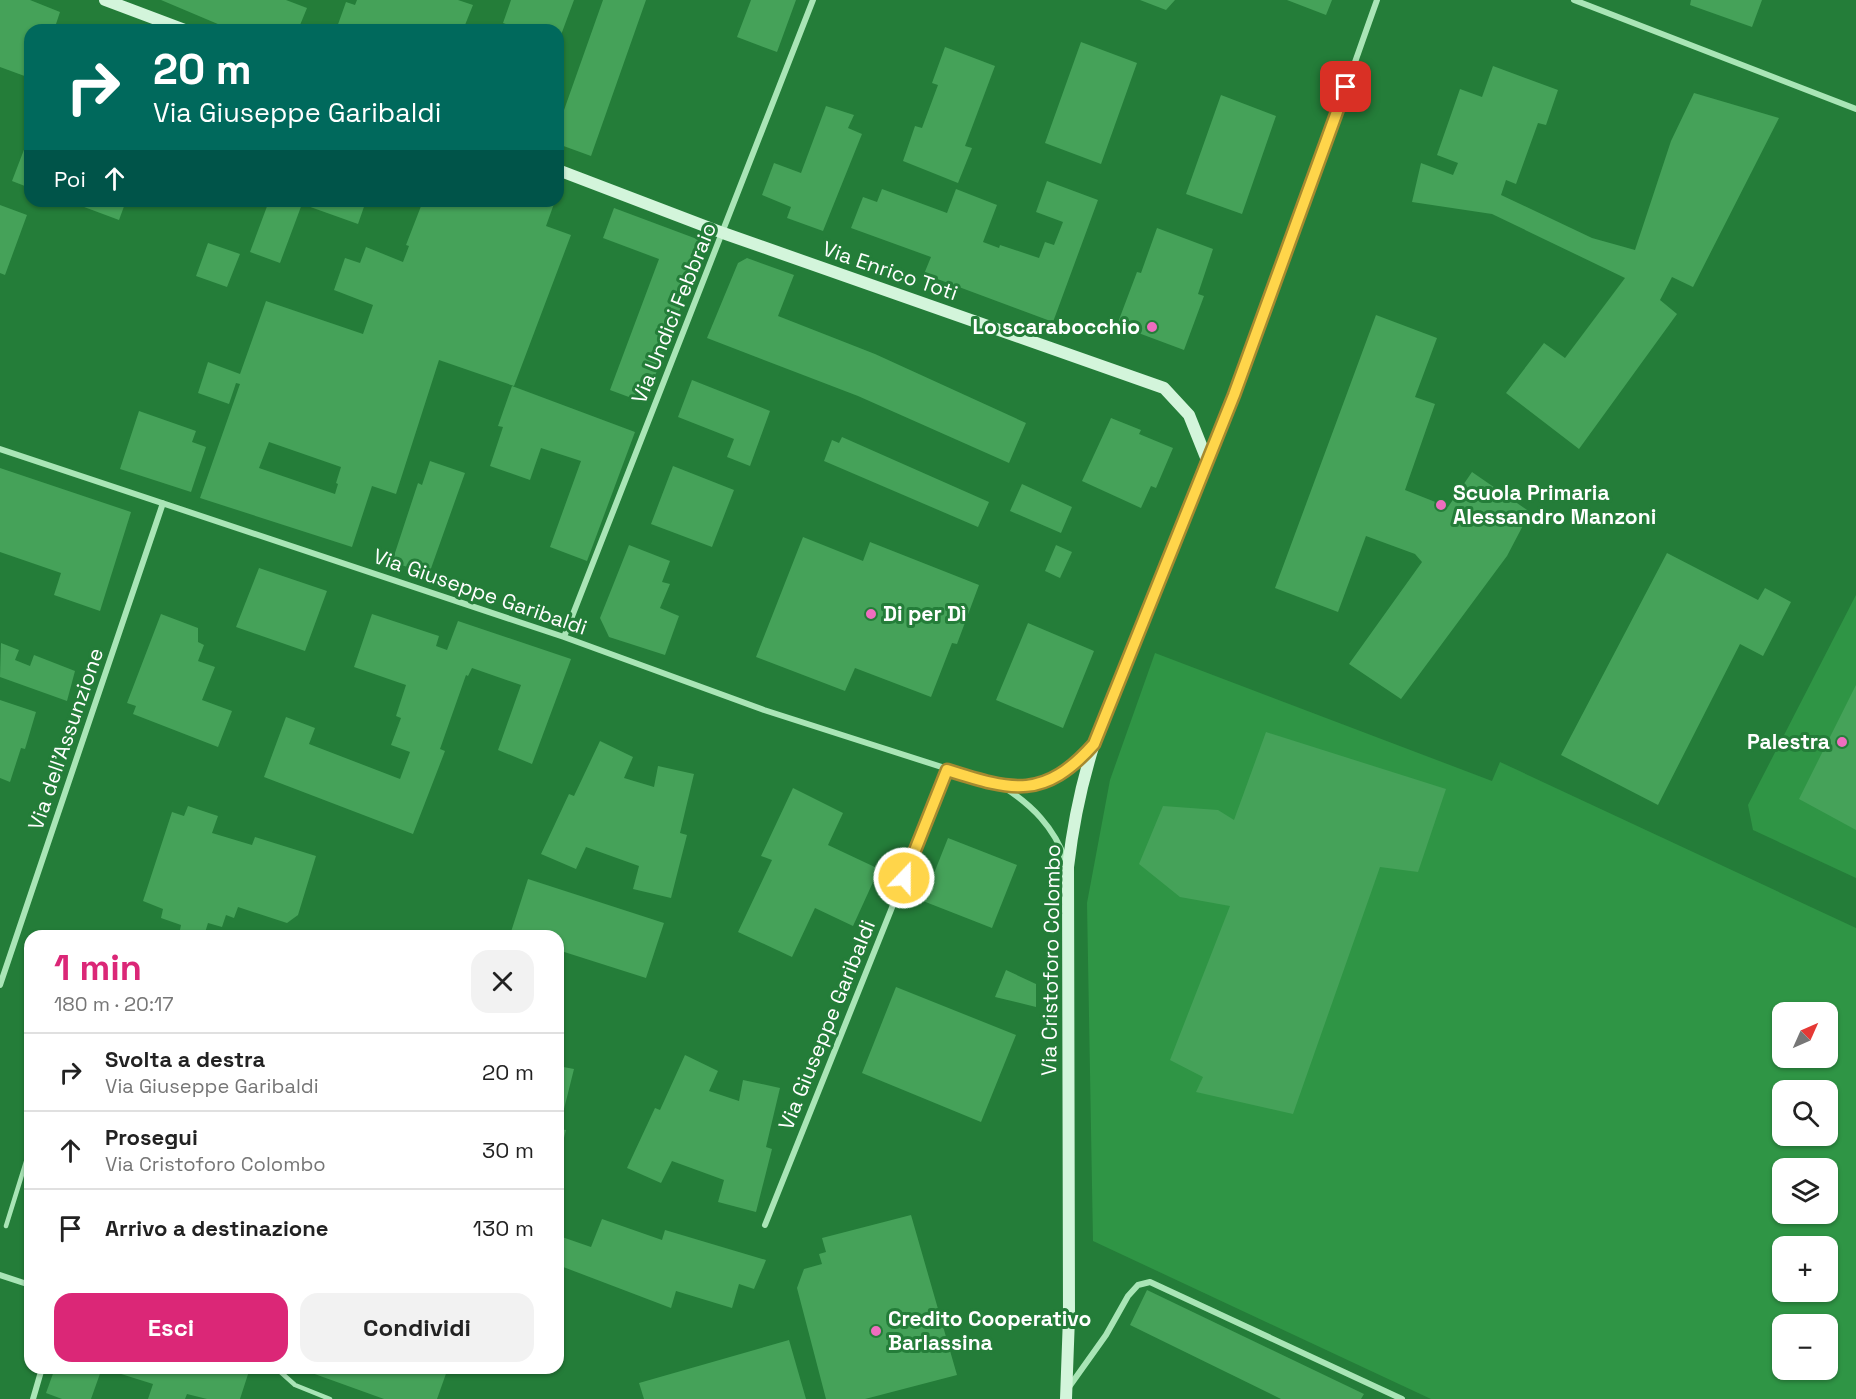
<!DOCTYPE html>
<html lang="it">
<head>
<meta charset="utf-8">
<style>
  body { margin:0; font-family:"Space Grotesk",sans-serif; background:#f2f2f2; color:#222; height:100vh; display:flex; flex-direction:column; font-size:22px; white-space:nowrap }
  * { box-sizing:border-box; margin:0 }
  p { font-size:20px; color:#767676 }
  .icon { flex:none; width:33px; height:33px; fill:none; stroke:currentColor; stroke-width:2; stroke-linecap:round; stroke-linejoin:round }
  .map { position:relative; flex:1; overflow:hidden }
  .details { position:absolute; left:24px; top:930px; width:540px; height:444px; display:flex; flex-direction:column; background:#fff; border-radius:18px; box-shadow:0 2px 4px #0004 }
  .details>* { flex:none }
  .banner { position:absolute; left:24px; top:24px; width:540px; height:183px; border-radius:18px; box-shadow:0 2px 4px #0004; background:#00695c; color:#fff; overflow:hidden }
  .needle { width:39px; rotate:45deg }
  .tools { position:absolute; left:1772px; top:1002px; display:grid; gap:12px }
  .tools a { display:grid; place-items:center; width:66px; height:66px; border-radius:12px; background:#fff; box-shadow:0 2px 4px #0004; font-size:30px }
  .pin { position:absolute; display:grid; place-items:center; width:51px; height:51px; color:#fff; margin:-26px; border-radius:12px; box-shadow:0 3px 9px #0006 }
  .me { position:absolute; width:66px; margin:-33px; rotate:22deg; stroke-linejoin:round; filter:drop-shadow(0 0 4px #0008) }
  .turn { display:flex; align-items:center; gap:21px; height:126px; padding:0 30px; font-size:27px }
  .turn .icon { width:78px; height:78px; stroke-width:2.5 }
  .turn b { display:block; font-size:42px; line-height:51px }
  .then { display:flex; align-items:center; height:57px; padding:0 30px; background:#0003; gap:12px; font-size:22px }
  .round { display:grid; place-items:center; flex:none; width:63px; height:63px; border-radius:18px; background:#f2f2f2 }
  .headline { display:flex; align-items:center; justify-content:space-between; height:102px; padding:0 30px }
  h1 { font-size:36px; font-weight:700; line-height:45px; color:#db2777 }
  .cta { display:flex; gap:12px; margin-top:auto; padding:12px 30px }
  .cta a { flex:1; height:69px; border-radius:18px; background:#db2777; color:#fff; font-size:24px; font-weight:700; line-height:69px; text-align:center }
  .cta a+a { background:#f2f2f2; color:#222 }
  ul { padding:0; list-style:none }
  li { display:flex; align-items:center; gap:18px; height:78px; padding:0 30px; border-top:2px solid #e0e0e0 }
  li div { flex:1 }
  li b { display:block; font-size:22px }
  li em { font-style:normal }
  .map>svg:first-child { display:block }
  .green { fill:#2f9545; fill-rule:evenodd }
  .building { fill:#45a259; fill-rule:evenodd }
  .lines { fill:none; stroke-linecap:round; stroke-linejoin:round }
  .lane { stroke:#a9e5b6; stroke-width:4.5 }
  .street { stroke:#a9e5b6; stroke-width:6 }
  .secondary { stroke:#d3f5db; stroke-width:12 }
  .route-casing { stroke:#a68a30; stroke-width:15 }
  .route { stroke:#ffd54a; stroke-width:10 }
  .poi-dot { fill:#ef6dbf; stroke:#247d39; stroke-width:2 }
  .labels { text-anchor:middle; stroke-width:6; stroke-linejoin:round; paint-order:stroke }
  .street-label { font-size:21px; fill:#fff; stroke:#247d39 }
  .poi-label { font-size:21px; font-weight:bold; fill:#fff; stroke:#247d39; text-anchor:start }
</style>
</head>
<body>
<div class="map">
<svg width="1856" height="1399" viewBox="0 0 1856 1399">
  <rect width="100%" height="100%" fill="#247d39"/>
  <!-- green -->
  <path class="green" d="M1856 595V878L1753 830 1748 805Z
    M1155 653 1492 781 1500 762 1856 928V1399H1431L1093 1241 1087 903 1110 780ZM1782 1012H1827V1058H1782ZM1782 1090H1827V1136H1782ZM1782 1168H1827V1214H1782ZM1782 1246H1827V1292H1782ZM1782 1324H1827V1370H1782Z"/>
  <!-- building -->
  <path class="building" d="M0 0H30L60 12 54 30H30V78L0 67Z
    M161 0H286L307 8 298 30H232Z
    M357 0H458L473 5 463 30H336L346 2 355 5Z
    M511 0H574L558 43V30H523L503 23Z
    M603 0H646L591 156 558 144V127Z
    M751 0H796L777 52 737 37Z
    M1140 0H1175L1166 10Z
    M1287 0H1332L1326 15Z
    M1691 0H1762L1752 27 1690 5Z
    M1081 42 1137 63 1101 164 1045 143Z
    M945 47 995 66 965 146 972 148 958 183 903 161 915 126 922 128 938 85 932 83Z
    M1493 66 1558 90 1546 125 1538 123 1516 184 1506 180 1501 195 1592 238 1635 250 1671 141 1694 93 1779 118 1693 287 1672 277 1660 300 1677 314 1579 449 1506 393 1544 343 1565 358 1625 278 1492 214 1412 202 1421 163 1453 175 1458 163 1437 155 1460 89 1482 97Z
    M1221 95 1276 116 1242 214 1186 194Z
    M826 106 854 115 848 128 862 134 823 231 787 218 791 207 762 195 774 163 801 173Z
    M30 134V188L12 181Z
    M1047 181 1098 200 1053 322 924 274 931 257 851 228 863 197 877 202 882 189 947 213 956 189 997 205 983 242 999 248 1000 245 1039 258 1045 242 1054 245 1063 222 1036 212Z
    M68 201H126L119 220Z
    M269 201H366L358 224 302 204 280 263 250 252Z
    M423 201H555L546 226 571 235 514 386 439 360 396 494 372 486 352 547 200 498 240 384 236 383 229 404 198 393 208 362 240 374 266 301 363 334 373 305 334 290 345 258 360 263 366 247 403 262 409 246 406 245ZM269 442 341 467 336 483 338 484 335 494 259 468Z
    M0 205 27 215 5 275 0 273Z
    M614 208 705 242 645 403 610 390 659 259 603 238Z
    M1157 228 1213 249 1198 294 1204 296 1184 350 1117 325 1137 272 1141 273Z
    M208 243 240 254 227 287 196 276Z
    M747 258 794 275 778 316 875 354 1026 423 1009 463 858 396 707 338 738 263Z
    M1376 315 1437 338 1415 397 1435 404 1405 490 1448 507 1472 472 1530 512 1507 556 1401 699 1349 664 1422 562 1415 554 1366 536 1338 612 1275 588Z
    M692 380 770 411 750 466 727 457 734 439 678 417Z
    M512 386 635 432 587 561 550 547 581 461 541 448 530 480 490 466 503 427 498 426Z
    M139 411 196 431 192 442 206 447 191 492 120 469Z
    M1111 418 1141 430 1139 434 1173 448 1156 488 1151 486 1141 508 1082 481Z
    M842 437 989 502 978 527 824 461 832 440 839 443Z
    M430 461 465 473 429 574 392 562 418 483 422 485Z
    M673 466 734 490 712 547 651 524Z
    M0 468 131 512 100 611 54 595 61 573 0 552Z
    M1022 484 1072 507 1061 533 1010 511Z
    M803 537 863 561 870 542 979 585 957 644 952 643 931 697 855 668 845 691 756 657Z
    M629 545 670 561 662 582 670 584 660 608 679 616 665 655 609 637 600 618Z
    M1056 545 1072 552 1060 578 1045 571Z
    M1667 553 1758 600 1765 588 1791 602 1763 656 1740 644 1658 805 1561 755Z
    M259 568 327 591 305 651 236 627Z
    M161 614 198 628V642L204 645 198 661 215 667 202 700 232 711 218 747 133 714 136 706 127 703Z
    M372 614 439 636 436 646 447 650 458 621 571 659 532 764 498 750 521 685 472 668 468 676 466 675 440 749 445 751 413 834 264 777 286 717 315 728 309 744 400 779 410 752 391 745 401 718 396 716 406 685 354 667Z
    M1028 623 1094 651 1063 728 996 700Z
    M1 643 19 650 15 660 30 666 34 655 75 671 67 701 0 677Z
    M1856 685V830L1799 799Z
    M0 700 36 712 25 749 21 748 10 782 0 778Z
    M1266 732 1446 789 1418 872 1380 867 1293 1114 1196 1092 1203 1077 1170 1060 1230 906 1180 897 1139 864 1163 806 1218 810 1234 820Z
    M600 741 633 757 624 778 654 787 658 766 694 774 680 833 687 835 671 898 633 889 639 866 586 847 576 869 541 854 569 794 574 796Z
    M793 788 843 813 828 845 879 869 853 926 815 908 792 957 738 932 772 860 761 856Z
    M188 806 218 816 212 833 252 845 255 837 316 856 298 915 287 923 238 907 234 918 226 915 222 927 208 923 204 936H196L180 930 181 925 161 918 163 909 143 901 172 812 184 816Z
    M948 838 1017 865 992 928 923 901Z
    M528 879 664 923 646 978 558 950V936L510 935Z
    M1006 970 1036 984V1007L995 997Z
    M896 987 1016 1035 981 1122 862 1073Z
    M685 1055 718 1071 709 1091 739 1101 743 1080 780 1088 766 1147 772 1149 756 1212 718 1202 724 1180 672 1161 661 1183 627 1168 655 1108 660 1110Z
    M558 1066 574 1069 559 1129 566 1130 559 1158Z
    M911 1215 957 1375 865 1399H826L797 1288 804 1269 822 1264 819 1254 826 1252 822 1238Z
    M602 1219 662 1240 665 1230 766 1260 754 1289 739 1284 732 1308 676 1291 671 1308 558 1265V1247L562 1237 591 1247Z
    M1147 1290 1364 1394 1361 1399H1281L1130 1325Z
    M789 1340 806 1399H644L639 1383Z
    M55 1368H102L91 1399H62L46 1393Z
    M102 1368H250L240 1399H207L187 1394 185 1399H148L153 1384Z
    M298 1368H448L437 1399H384Z"/>
  <g class="lines">
    <!-- lane -->
    <path class="lane" d="M6 1226 30 1149
      M276 1368 295 1385 330 1399"/>
    <!-- street -->
    <path class="street" d="M1574 0 1856 109
      M0 449 564 637 764 710 1001 786C1039 787 1064 777 1090 749
      M1207 459C1271 309 1322 154 1377 0
      M564 637 813 0
      M1002 786C1032 805 1054 827 1066 861
      M0 985 163 503
      M765 1225 947 770
      M0 1275 30 1285
      M1069 1387 1106 1335 1128 1296 1138 1285 1150 1282 1402 1399
      M33 1399 42 1368"/>
    <!-- secondary -->
    <path class="secondary" d="M105 0 185 30
      M558 170 723 233 1164 388 1189 415 1207 460 1094 744C1081 785 1073 824 1068 867L1069 1317 1066 1399"/>
  </g>
  <g class="lines">
    <defs>
      <path id="route" d="M904 878 947 770C1013 791 1044 800 1094 744L1234 395 1346 87"/>
    </defs>
    <!-- route casing -->
    <use href="#route" class="route-casing"/>
    <!-- route -->
    <use href="#route" class="route"/>
  </g>
  <!-- markers -->
  <g class="poi-dot">
    <circle cx="1152" cy="327" r="6"/>
    <circle cx="1441" cy="505" r="6"/>
    <circle cx="871" cy="614" r="6"/>
    <circle cx="1842" cy="742" r="6"/>
    <circle cx="876" cy="1331" r="6"/>
  </g>
  <g class="labels">
    <!-- street labels -->
    <g class="street-label">
      <text transform="translate(890 271) rotate(19)" y="7">Via Enrico Toti</text>
      <text transform="translate(674 313) rotate(-68)" y="7">Via Undici Febbraio</text>
      <text transform="translate(480 592) rotate(19)" y="7">Via Giuseppe Garibaldi</text>
      <text transform="translate(66 739) rotate(-71)" y="7">Via dell'Assunzione</text>
      <text transform="translate(1051 960) rotate(-89)" y="7">Via Cristoforo Colombo</text>
      <text transform="translate(827 1025) rotate(-68)" y="7">Via Giuseppe Garibaldi</text>
    </g>
    <!-- poi labels -->
    <g class="poi-label">
      <text x="1140" y="334" text-anchor="end">Lo scarabocchio</text>
      <text x="1453" y="500">Scuola Primaria<tspan x="1453" dy="24">Alessandro Manzoni</tspan></text>
      <text x="883" y="621">Di per Dì</text>
      <text x="1830" y="749" text-anchor="end">Palestra</text>
      <text x="888" y="1326">Credito Cooperativo<tspan x="888" dy="24">Barlassina</tspan></text>
    </g>
  </g>
</svg>
<div class="tools">
<a><svg class="needle" viewBox="-14 -14 28 28"><path d="M0-13l5 13h-10z" fill="#e53935"/><path d="M0 13l5-13h-10z" fill="#767676"/></svg></a>
<a><svg class="icon" aria-label="search" viewBox="0 0 24 24"><circle cx="10" cy="10" r="6"/><path d="M15 15l6 6"/></svg></a>
<a><svg class="icon" aria-label="layers" viewBox="0 0 24 24"><path d="M12 4l9 5-9 5-9-5zM3 14l9 5 9-5"/></svg></a>
<a>+</a>
<a>−</a>
</div>
<div class="pin" style="left:1346px;top:87px;background:#d93025"><svg class="icon" aria-label="arrive" viewBox="0 0 24 24"><path d="M6 21V4h12l-3 4 3 4H6"/></svg></div>
<svg class="me" style="left:904px;top:878px" viewBox="-20 -20 40 40"><circle r="17" fill="#ffd54a" stroke="#fff" stroke-width="3"/><path d="M0-11L8 9 0 5-8 9z" fill="#fff"/></svg>
<div class="banner">
<div class="turn"><svg class="icon" aria-label="right" viewBox="0 0 24 24"><path d="M7 20v-9h11M14 6l5 5-5 5"/></svg><div><b>20 m</b>Via Giuseppe Garibaldi</div></div>
<div class="then">Poi<svg class="icon" aria-label="ahead" viewBox="0 0 24 24"><path d="M12 20V5M6 11l6-6 6 6"/></svg></div>
</div>
<section class="details">
<div class="headline"><div><h1>1 min</h1><p>180 m · 20:17</p></div><a class="round"><svg class="icon" aria-label="close" viewBox="0 0 24 24"><path d="M6 6l12 12M18 6L6 18"/></svg></a></div>
<ul>
<li><svg class="icon" aria-label="right" viewBox="0 0 24 24"><path d="M7 20v-9h11M14 6l5 5-5 5"/></svg><div><b>Svolta a destra</b><p>Via Giuseppe Garibaldi</p></div><em>20 m</em></li>
<li><svg class="icon" aria-label="ahead" viewBox="0 0 24 24"><path d="M12 20V5M6 11l6-6 6 6"/></svg><div><b>Prosegui</b><p>Via Cristoforo Colombo</p></div><em>30 m</em></li>
<li><svg class="icon" aria-label="arrive" viewBox="0 0 24 24"><path d="M6 21V4h12l-3 4 3 4H6"/></svg><div><b>Arrivo a destinazione</b></div><em>130 m</em></li>
</ul>
<div class="cta"><a>Esci</a><a>Condividi</a></div>
</section>
</div>
</body>
</html>
